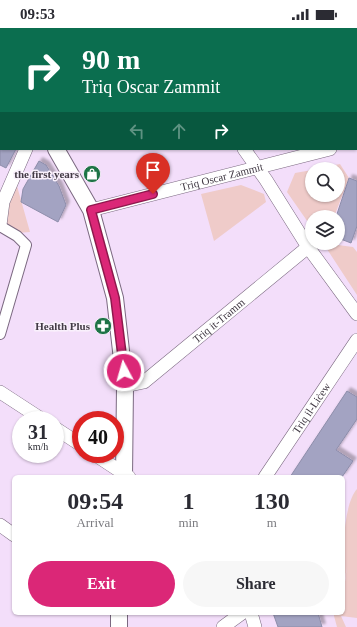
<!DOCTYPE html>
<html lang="en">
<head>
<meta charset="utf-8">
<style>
  body { margin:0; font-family:Georgia,serif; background:#f7f7f7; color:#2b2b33; height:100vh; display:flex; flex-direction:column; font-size:15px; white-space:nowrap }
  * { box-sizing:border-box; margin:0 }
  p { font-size:13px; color:#7c7c81 }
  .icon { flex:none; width:22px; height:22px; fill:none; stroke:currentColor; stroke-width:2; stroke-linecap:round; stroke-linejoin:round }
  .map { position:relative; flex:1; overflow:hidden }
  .panel { position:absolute; left:12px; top:447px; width:333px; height:140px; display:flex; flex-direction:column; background:#fff; border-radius:6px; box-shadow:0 1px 3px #0004 }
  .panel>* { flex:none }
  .guide { position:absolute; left:0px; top:0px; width:357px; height:122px; box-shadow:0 1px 3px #0004; background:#0b6e4f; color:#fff; overflow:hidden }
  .fabs { position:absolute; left:305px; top:134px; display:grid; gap:8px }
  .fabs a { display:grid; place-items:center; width:40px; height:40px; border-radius:50%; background:#fff; box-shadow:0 1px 3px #0004; font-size:20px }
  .speed { position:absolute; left:12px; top:383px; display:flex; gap:8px; font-size:20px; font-weight:700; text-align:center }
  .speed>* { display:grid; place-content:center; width:52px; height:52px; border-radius:50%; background:#fff; box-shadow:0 1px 3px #0004; line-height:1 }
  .speed small { font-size:10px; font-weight:400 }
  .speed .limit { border:6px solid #d22; background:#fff; color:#111 }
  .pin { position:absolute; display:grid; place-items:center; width:34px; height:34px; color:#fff; margin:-41px -17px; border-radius:50% 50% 50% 0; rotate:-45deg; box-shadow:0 0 4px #0007 }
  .pin .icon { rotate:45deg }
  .me { position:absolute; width:44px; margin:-22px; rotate:354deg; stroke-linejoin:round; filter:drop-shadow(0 0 3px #0008) }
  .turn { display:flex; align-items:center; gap:14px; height:84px; padding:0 16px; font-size:18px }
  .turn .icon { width:52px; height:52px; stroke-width:2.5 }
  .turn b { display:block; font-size:28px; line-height:34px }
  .lanes { display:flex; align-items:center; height:38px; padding:0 16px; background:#0003; justify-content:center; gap:20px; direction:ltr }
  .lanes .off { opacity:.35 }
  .eta { display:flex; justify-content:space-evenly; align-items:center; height:68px; text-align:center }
  .eta b { font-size:24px; font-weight:700; line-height:28px }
  .action { display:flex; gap:8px; margin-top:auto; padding:8px 16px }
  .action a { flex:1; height:46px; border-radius:24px; background:#db2777; color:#fff; font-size:16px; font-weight:700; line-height:46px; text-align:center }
  .action a+a { background:#f7f7f7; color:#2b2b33 }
  .status { display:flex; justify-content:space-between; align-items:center; height:28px; padding:0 20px; background:#fff; direction:ltr }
  .status svg { height:11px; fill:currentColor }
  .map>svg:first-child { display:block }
  .green { fill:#efcbc9 }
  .building { fill:#a3a3c2; stroke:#8d8daa; filter:url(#shadow) }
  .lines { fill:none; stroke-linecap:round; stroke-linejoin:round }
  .pedestrian-casing { stroke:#7b6981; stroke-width:12 }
  .minor-casing { stroke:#7b6981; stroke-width:14 }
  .tertiary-casing { stroke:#7b6981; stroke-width:18 }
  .pedestrian { stroke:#fff; stroke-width:10 }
  .minor { stroke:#fff; stroke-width:13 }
  .tertiary { stroke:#fff; stroke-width:16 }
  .route-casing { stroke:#8e194d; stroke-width:10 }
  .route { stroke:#db2777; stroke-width:7 }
  .labels { text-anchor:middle; stroke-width:3; stroke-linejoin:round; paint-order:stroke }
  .poi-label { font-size:11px; font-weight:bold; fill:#423a45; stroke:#f9f0fc; text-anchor:end }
  .street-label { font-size:11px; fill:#423a45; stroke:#f9f0fc }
</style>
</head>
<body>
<div class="status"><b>09:53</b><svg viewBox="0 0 49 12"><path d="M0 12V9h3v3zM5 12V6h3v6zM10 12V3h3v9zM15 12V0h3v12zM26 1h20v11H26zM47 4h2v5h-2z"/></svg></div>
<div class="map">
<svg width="357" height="599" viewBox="0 0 357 599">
  <defs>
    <filter id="shadow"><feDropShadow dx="3.5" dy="-3.5" stdDeviation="1" flood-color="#0004"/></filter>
  </defs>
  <rect width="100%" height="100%" fill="#f3defa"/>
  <!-- green -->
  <path class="green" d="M340 136 349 150 334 189H312V200L287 164 295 145 312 142V167H338V141H315Z
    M241 157 264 166 266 174 214 213 201 166Z
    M17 158 30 204 18 205 3 198 9 163Z
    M323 215 353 219 357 224V267Z
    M357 461V590L341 588 346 599H337L334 588V585H343V569L347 538 343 563C343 540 341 479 357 461Z"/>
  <!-- building -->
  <path class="building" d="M0 121H16L6 140 0 137Z
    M39 133 46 137 59 158 66 177 58 194 21 174 23 161Z
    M349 150 357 153V198L351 215 338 210V189H336Z
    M347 363 357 369V391L336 422 353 433 342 449H290Z
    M273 585H318L322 599H278Z"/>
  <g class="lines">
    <defs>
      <path id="pedestrian" d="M0 198 17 208 26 217 0 306"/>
      <g id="minor">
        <path d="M159 0 160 1"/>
        <path d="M356 0 357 2"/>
        <path d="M182 1 184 0"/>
        <path d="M356 114H357"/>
        <path d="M244 121 266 152 308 219 357 286"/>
        <path id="s1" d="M91 182 330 121"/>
        <path d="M0 197 3 174 26 121"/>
        <path id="s2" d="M125 358 144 354 308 219"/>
        <path d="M0 364 43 392"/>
        <path d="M55 400 81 417"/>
        <path d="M94 426 129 449"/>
        <path id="s3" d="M265 449 357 312"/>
        <path d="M0 497 14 507"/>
        <path d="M251 585 255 599"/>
        <path d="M223 599 242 585"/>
      </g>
      <path id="tertiary" d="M0 45 1 47
        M56 121 91 182 115 270 125 358 124 449
        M119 599V585"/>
    </defs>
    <!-- pedestrian casing -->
    <use href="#pedestrian" class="pedestrian-casing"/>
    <!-- minor casing -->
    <use href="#minor" class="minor-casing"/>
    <!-- tertiary casing -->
    <use href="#tertiary" class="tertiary-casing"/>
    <!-- pedestrian -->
    <use href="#pedestrian" class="pedestrian"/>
    <!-- minor -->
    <use href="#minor" class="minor"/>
    <!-- tertiary -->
    <use href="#tertiary" class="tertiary"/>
  </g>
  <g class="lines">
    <defs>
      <path id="route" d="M124 343 115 270 91 182 153 166"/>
    </defs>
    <!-- route casing -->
    <use href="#route" class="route-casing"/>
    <!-- route -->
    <use href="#route" class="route"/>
  </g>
  <!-- icons -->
  <defs>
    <symbol id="shop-disc" viewBox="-11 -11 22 22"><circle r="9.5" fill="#1e7447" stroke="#f9f0fc"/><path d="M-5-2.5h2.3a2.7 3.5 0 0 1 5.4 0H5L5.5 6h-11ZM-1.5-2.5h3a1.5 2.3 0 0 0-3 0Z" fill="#fff"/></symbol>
    <symbol id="pharmacy-disc" viewBox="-11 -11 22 22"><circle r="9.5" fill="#1e7447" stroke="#f9f0fc"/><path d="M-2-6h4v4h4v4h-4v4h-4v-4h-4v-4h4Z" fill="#fff"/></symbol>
  </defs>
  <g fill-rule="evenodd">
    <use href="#shop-disc" x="82" y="136" width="20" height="20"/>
    <use href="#pharmacy-disc" x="93" y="288" width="20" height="20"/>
  </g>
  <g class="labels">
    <!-- poi labels -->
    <g class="poi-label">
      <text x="79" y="150">the first years</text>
      <text x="90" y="302">Health Plus</text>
    </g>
    <!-- street labels -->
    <g class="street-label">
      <text dy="4" stroke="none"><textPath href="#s1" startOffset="135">Triq Oscar Zammit</textPath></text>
      <text dy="4" stroke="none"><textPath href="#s2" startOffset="116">Triq it-Tramm</textPath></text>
      <text dy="4" stroke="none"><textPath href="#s3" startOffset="83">Triq il-Liċew</textPath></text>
    </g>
  </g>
</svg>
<div class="fabs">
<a><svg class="icon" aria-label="search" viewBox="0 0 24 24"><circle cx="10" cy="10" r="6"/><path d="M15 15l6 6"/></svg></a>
<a><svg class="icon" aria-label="layers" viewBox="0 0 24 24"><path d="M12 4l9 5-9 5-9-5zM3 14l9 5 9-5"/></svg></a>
</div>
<div class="speed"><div>31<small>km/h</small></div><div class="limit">40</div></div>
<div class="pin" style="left:153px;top:166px;background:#d93025"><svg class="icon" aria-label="arrive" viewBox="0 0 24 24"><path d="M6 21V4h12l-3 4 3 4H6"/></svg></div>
<svg class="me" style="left:124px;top:343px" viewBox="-20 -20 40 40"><circle r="17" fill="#db2777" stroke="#fff" stroke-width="3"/><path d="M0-11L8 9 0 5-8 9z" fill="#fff"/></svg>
<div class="guide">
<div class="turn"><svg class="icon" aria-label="right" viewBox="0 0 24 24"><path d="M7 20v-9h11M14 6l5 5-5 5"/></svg><div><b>90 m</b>Triq Oscar Zammit</div></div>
<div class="lanes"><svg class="icon off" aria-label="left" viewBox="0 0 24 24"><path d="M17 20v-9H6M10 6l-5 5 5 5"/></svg><svg class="icon off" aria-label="ahead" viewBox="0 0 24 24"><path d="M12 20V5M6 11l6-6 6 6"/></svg><svg class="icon" aria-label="right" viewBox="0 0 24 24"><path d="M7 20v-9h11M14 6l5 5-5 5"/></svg></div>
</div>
<section class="panel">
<div class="eta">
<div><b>09:54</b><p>Arrival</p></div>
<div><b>1</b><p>min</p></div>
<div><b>130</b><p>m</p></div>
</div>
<div class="action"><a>Exit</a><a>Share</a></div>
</section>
</div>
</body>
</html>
